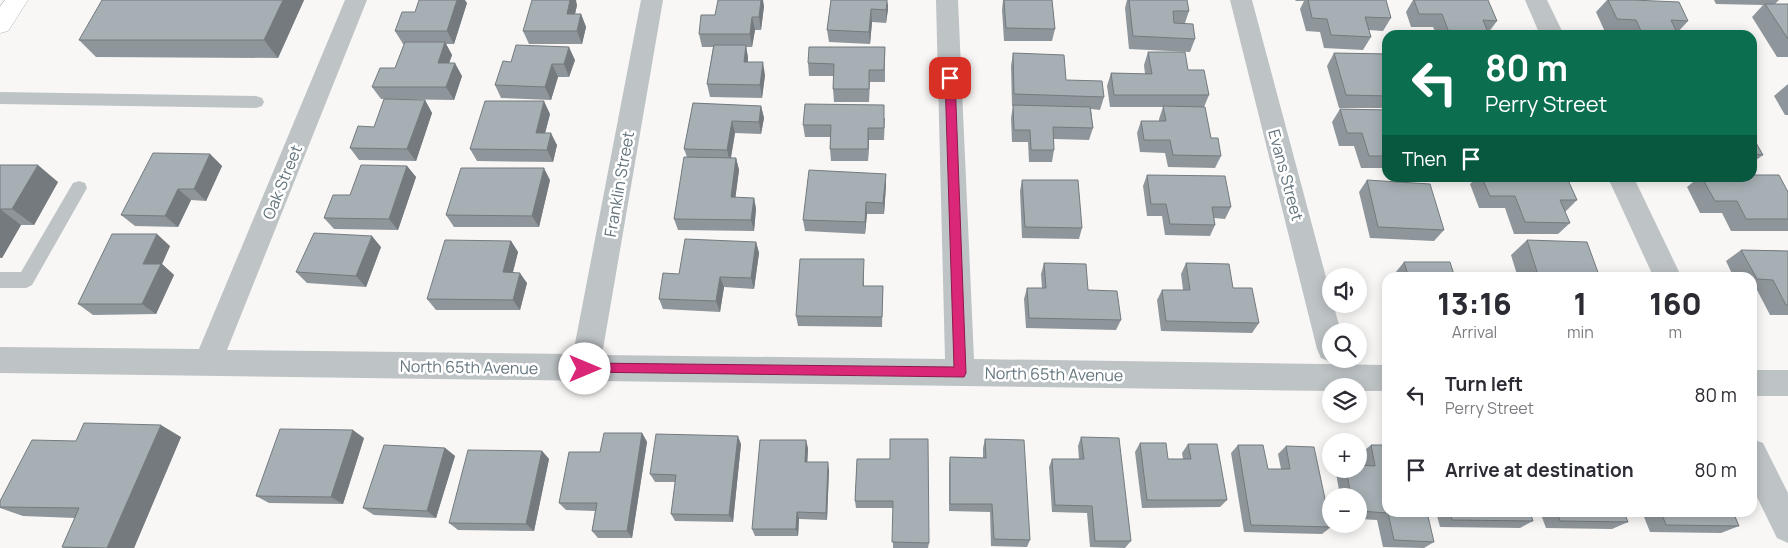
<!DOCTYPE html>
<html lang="en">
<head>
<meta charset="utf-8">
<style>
  body { margin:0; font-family:Manrope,sans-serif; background:#f7f7f7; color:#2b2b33; height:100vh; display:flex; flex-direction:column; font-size:19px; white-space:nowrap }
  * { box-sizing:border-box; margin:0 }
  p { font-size:16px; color:#7c7c81 }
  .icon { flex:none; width:28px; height:28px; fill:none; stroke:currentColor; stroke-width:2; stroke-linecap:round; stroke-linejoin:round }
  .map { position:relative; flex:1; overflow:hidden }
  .sheet { position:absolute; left:1382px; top:272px; width:375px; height:245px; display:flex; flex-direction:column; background:#fff; border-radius:15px; box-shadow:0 2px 12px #0003 }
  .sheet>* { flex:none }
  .top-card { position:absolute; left:1382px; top:30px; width:375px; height:152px; border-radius:15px; box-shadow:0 2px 12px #0003; background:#0b6e4f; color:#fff; overflow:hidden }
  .fabs { position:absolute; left:1322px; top:268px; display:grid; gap:10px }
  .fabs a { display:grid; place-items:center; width:45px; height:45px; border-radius:50%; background:#fff; box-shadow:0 2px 12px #0003; font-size:25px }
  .pin { position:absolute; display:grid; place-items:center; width:42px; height:42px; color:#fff; margin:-21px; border-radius:10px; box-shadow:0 2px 8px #0006 }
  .me { position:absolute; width:55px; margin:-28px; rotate:90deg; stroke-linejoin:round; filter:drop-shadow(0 0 4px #0008) }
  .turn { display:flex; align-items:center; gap:18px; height:105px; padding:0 20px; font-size:22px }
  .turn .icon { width:65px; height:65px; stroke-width:2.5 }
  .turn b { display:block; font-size:35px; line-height:42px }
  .then { display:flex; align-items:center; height:48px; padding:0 20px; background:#0003; gap:10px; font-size:19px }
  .eta { display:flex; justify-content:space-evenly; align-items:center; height:85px; text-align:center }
  .eta b { font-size:30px; font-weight:800; line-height:35px }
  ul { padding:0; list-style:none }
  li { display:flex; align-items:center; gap:15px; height:75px; padding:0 20px }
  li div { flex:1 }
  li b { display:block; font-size:19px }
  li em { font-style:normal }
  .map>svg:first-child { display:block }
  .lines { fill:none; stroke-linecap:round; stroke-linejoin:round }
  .primary-casing { stroke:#b2b8bb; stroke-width:1 }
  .lane { fill:#bec3c6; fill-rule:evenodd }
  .street { fill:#bec3c6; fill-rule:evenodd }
  .primary { fill:#fff; fill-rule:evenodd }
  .wall { fill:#8f969b }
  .shaded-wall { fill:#747a7e }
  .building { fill:#a6afb4; stroke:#747a7e }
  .route { fill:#db2777; stroke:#8e194d }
  .labels { text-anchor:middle; stroke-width:5; stroke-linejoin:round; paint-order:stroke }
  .street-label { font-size:16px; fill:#64757e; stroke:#fff }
</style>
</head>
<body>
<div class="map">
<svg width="1788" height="548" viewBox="0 0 1788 548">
  <rect width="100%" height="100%" fill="#f8f7f5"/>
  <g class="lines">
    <defs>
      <path id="primary" d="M5 0H28L8 31 0 33V7Z"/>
    </defs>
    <!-- primary casing -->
    <use href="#primary" class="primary-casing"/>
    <!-- lane -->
    <path class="lane" d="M0 92 256 96 262 98 264 102 262 106 256 108 0 104Z
      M79 181 85 183 87 188 32 285 26 288H0V272H21L73 183Z"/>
    <!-- street -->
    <path class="street" d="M345 0H367L227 350 573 354 641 0H663L602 355 945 359 936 0H958L974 359 1388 365V391H1359V386H1331V391L0 373V347L199 349Z
      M1230 0H1252L1331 296V304H1333L1341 331H1331V359H1340L1331 362 1321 358 1317 349Z
      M1525 0H1547L1564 35H1540Z
      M1608 178H1634L1682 278H1654Z
      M1752 370H1788V396H1752Z
      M1752 439 1763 443 1788 493V543L1777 538 1752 487Z"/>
    <!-- primary -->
    <use href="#primary" class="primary"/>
  </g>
  <!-- wall -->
  <path class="wall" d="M304 0 278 58 96 57 79 40Z
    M831 0 888 9 886 23 872 22 870 44 829 42 827 30Z
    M1003 0H1052L1055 29 1052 41H1004L1002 10Z
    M1127 0H1187L1189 11 1185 23 1195 39 1190 52 1129 49 1125 8Z
    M1295 0H1386L1391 18 1383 31 1369 30 1371 37 1363 50 1324 48 1320 32 1306 31 1300 9 1304 1H1296Z
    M1413 0H1488L1497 21 1488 33 1489 35H1437L1433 27H1411L1406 12Z
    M1607 0H1632L1688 21 1677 33 1678 35H1626L1625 33 1605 32 1596 12Z
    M1714 0H1779L1775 4H1788V57H1777L1752 17 1763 5 1716 4Z
    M467 3 454 44H446L452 55 449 63 462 76 454 100 381 99 372 87 395 68 404 44H403L395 31 415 12Z
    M577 5 575 14H581L586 27 582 44H529L523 31Z
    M764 6 761 30H755L752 47H746L748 58V62L765 75 762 98 710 97 707 84 713 47H702L699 34 715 15Z
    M885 47V82H870L869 102H834L833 89 834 76H809L808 63Z
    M1148 52 1188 70 1209 95 1204 107 1211 138 1221 156 1215 168 1168 167 1165 153 1140 152 1137 133 1141 121H1159V119L1163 107H1110L1107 86 1111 73 1145 74 1144 65Z
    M1013 53 1066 80 1104 97 1100 110 1091 109 1093 128 1089 140 1054 139V150L1052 162H1029L1028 142H1012L1011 118 1013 106H1012L1011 66Z
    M1334 53 1388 54V108H1339L1327 66Z
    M575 60 569 77H558L551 100 501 98 495 85 511 62Z
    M1788 84V115H1785L1774 96Z
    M425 100 432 113 416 161 359 160 350 148 374 127Z
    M693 103 761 106 764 118 761 134 735 133 731 158H736L739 170 735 198H754L756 209 754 231 678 230 674 219 687 157 684 149Z
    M1340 109 1388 110V168H1361L1354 146H1339L1332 122Z
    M550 114 545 133 557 145 553 162 477 161 470 149Z
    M885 118 884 140H869L868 161H831L830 149V137H805L803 125Z
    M1752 136 1763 155 1752 163Z
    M210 154 222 166 206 201 191 200 178 227 135 226 121 215Z
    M0 165 58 182 34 225H21L2 258H0Z
    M407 166 416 177 398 230 334 229 324 218 350 195Z
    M886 174V185L884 214H867L865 234 805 231 803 220Z
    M1147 175 1231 207 1225 219 1214 218 1215 225 1210 236 1165 235 1162 216H1147L1143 186Z
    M1476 178H1567L1577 200 1565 212 1570 223 1558 234H1514L1505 208H1479L1470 184Z
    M1698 178H1752L1788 192V231H1731L1722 213H1700L1687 187Z
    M550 180 539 227H454L446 215Z
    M1022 180 1082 228 1079 239 1022 238 1020 191Z
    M1367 180 1444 230 1434 241 1370 238 1359 192Z
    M1527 240 1600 278H1518L1511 255Z
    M511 241 518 252 513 272 527 283 520 310H436L427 299Z
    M756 242 759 253 754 289 724 287 720 312 663 309 659 299 679 274Z
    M170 246 162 264 174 275 156 314 93 315 78 304Z
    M381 247 366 287 307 283 296 272Z
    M1741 250 1788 251V315H1770L1757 290H1752V278H1734L1726 261Z
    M1404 262 1455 278H1396L1395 273Z
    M1044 263 1121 320 1116 330 1026 328 1024 299 1027 288H1042L1041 274Z
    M1186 263 1233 288 1259 323 1252 333 1161 331 1157 300 1162 290H1183L1181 274Z
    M864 270V286H883L882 327 798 326 796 316Z
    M642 433 647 442 632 538H598L592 531 595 511 566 510 559 503Z
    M181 437 134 548H64L62 547 75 518 23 516 0 508V501L76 441Z
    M1081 437 1131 541 1125 548 1090 547 1087 513 1052 512 1049 467 1052 459H1079L1078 446Z
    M364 438 343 504 269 503 256 496Z
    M985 439 1030 540 1027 547 991 546 990 512 949 511V465L950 457 983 458V448Z
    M1140 443 1168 459H1183L1182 453 1188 444 1227 500 1220 507 1142 508 1135 452Z
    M741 444 733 522 675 521 671 514 675 482H655L650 474Z
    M1238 445 1268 469H1281L1278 454 1286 446 1331 527 1322 534 1244 532 1231 453Z
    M1371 445 1434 542 1424 548 1383 547 1377 520 1359 519V496H1340L1336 473 1341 469H1359L1364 466 1361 453Z
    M445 448 455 456 436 518 374 515 363 508Z
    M808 448 807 462 829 470 827 520 799 519 798 536H755L752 529Z
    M542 451 549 459 534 531 458 530 449 523Z
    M857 459 929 543 928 548H893V508H856L855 501Z
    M1436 512H1530L1533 521 1520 528 1440 527Z
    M1540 512H1624L1628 522 1612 529 1546 528Z
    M1642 512H1733L1739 526 1721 533 1650 532Z"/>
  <!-- shaded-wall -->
  <path class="shaded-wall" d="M283 0H304L278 58 264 40Z
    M457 0H465L467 3 454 44 447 31Z
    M570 0H576L577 5 572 27 567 14Z
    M761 0H763L764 6 761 30 759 17Z
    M888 0V9L886 23V10Z
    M871 9 872 22 870 44 869 32Z
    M581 14 586 27 582 44 577 31Z
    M752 17 755 30 752 47 750 34Z
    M445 42 452 55 445 75 438 63Z
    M746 45 748 58 746 74 744 62Z
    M569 47 575 60 569 77 564 64Z
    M763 62 765 75 762 98 760 85Z
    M455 63 462 76 454 100 446 87Z
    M552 64 558 77 551 100 545 87Z
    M425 100 432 113 416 161 407 149Z
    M544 101 550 114 542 145 536 133Z
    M761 106 764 118 761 134 759 122Z
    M732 121 735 133 730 162 727 150Z
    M868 128 869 140 868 161Z
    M551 133 557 145 553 162 547 150Z
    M210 154 222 166 206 201 194 189Z
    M736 158 739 170 734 209 731 197Z
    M38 165 58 182 34 225 12 209Z
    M407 166 416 177 398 230 389 219Z
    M544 168 550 180 539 227 532 216Z
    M886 174V185L884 214 883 203Z
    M178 189 191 200 178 227 165 216Z
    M754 198 756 209 754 231 751 220Z
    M866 202 867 214 865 234V222Z
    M0 209 21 225 2 258 0 257Z
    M157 234 170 246 162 264 174 275 156 314 142 304 143 264Z
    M372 236 381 247 366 287 356 276Z
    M511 241 518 252 510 283 503 272Z
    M756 242 759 253 754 289 751 278Z
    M520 273 527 283 520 310 513 300Z
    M720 277 724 287 720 312 716 301Z
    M161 425 181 437 134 548H107Z
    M353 430 364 438 343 504 331 497Z
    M642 433 647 442 632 538 627 531Z
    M738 436 741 444 733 522 729 515Z
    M806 440 808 448 807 470 805 462Z
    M445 448 455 456 436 518 427 511Z
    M542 451 549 459 534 531 526 524Z
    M828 462 829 470 827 520 826 513Z
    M797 512 799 519 798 536 796 529Z"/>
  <!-- building -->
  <path class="building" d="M102 0H283L264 40H79Z
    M419 0H457L447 31H395L402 12H415Z
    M532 0H570L567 14H581L577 31H523Z
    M718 0H761L759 17H752L750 34H699L701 15H715Z
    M831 0H887L886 10 871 9 869 32 827 30Z
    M1004 0H1052L1055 29 1006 28Z
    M1129 0H1187L1189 11H1173L1174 23 1193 24 1195 39 1133 36Z
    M1308 0H1386L1391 18 1365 17 1371 37 1331 35 1327 19 1312 18Z
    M1414 0H1488L1497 21 1483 20 1489 35H1450L1442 14H1419Z
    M1608 0H1632L1679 2 1688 21 1671 20 1678 35H1643L1636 20 1617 19Z
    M1765 4H1788V39Z
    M405 42H445L438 63H455L446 87H372L380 68H395Z
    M516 45 569 47 564 64H552L545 87 495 85 503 61 511 62Z
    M714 45H746L744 62H763L760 85 707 84Z
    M809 47H885L884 70H869V89H833L834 64 808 63Z
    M1148 52H1185L1188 70H1204L1209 95H1114L1111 73 1152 74Z
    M1013 53 1064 55 1066 80 1102 81 1104 97 1014 94Z
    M1334 53 1388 54V96L1346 95Z
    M384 99 425 100 407 149 350 148 358 126 374 127Z
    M485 101H544L536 133H551L547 150 470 149Z
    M693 103 761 106 759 122 732 121 727 150 684 149Z
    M805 104 884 105V128H868V149H830L831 125H803Z
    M1013 105 1090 107 1093 128 1053 127 1054 150H1031L1030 130H1014Z
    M1163 106 1205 107 1211 138H1218L1221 156 1173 155 1170 140H1144L1141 121H1166Z
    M1340 109 1388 110V156H1369L1362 133H1347Z
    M1752 136 1763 155 1752 154Z
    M153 153 210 154 194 189H178L165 216 121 215Z
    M684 157 736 158 731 197 754 198 751 220 674 219Z
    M0 165H38L12 209H0Z
    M361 165 407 166 389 219 324 218 333 195H350Z
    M461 168H544L532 216 446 215Z
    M809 170 886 174 883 203 866 202 865 222 803 220Z
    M1147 175 1225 176 1231 207H1212L1215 225 1170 224 1166 204H1151Z
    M1752 175H1779L1788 192V219H1746L1737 201H1715L1702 178H1752Z
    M1482 178H1567L1577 200H1560L1570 223 1525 222 1515 196H1490Z
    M1022 180H1078L1082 228 1025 227Z
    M1367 180 1430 184 1444 230 1378 227Z
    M314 233 372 236 356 276 296 272Z
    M112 234H157L143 264H161L142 304H78Z
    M685 239 756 242 751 278 720 277 716 301 659 299 663 273 679 274Z
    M445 240 511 241 503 272 520 273 513 300 427 299Z
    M1527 240 1587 242 1600 278H1539Z
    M1741 250 1788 251V305H1786L1773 280 1757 279Z
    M800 259H864L863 286H883L882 317 796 316Z
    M1404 262H1450L1455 278H1409Z
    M1044 263 1086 264 1088 290 1117 291 1121 320 1029 318 1027 288H1046Z
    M1186 263 1229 264 1233 288H1252L1259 323 1166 321 1162 290H1190Z
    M84 423 161 425 107 548 62 547 79 508 0 507V501L32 440 76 441Z
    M280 429 353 430 331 497 256 496Z
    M604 433H642L627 531H592L597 503H559L569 452H600Z
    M656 434 738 436 729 515 671 514 676 475 650 474Z
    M1081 437 1119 438 1131 541H1095L1092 506 1055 505 1052 459H1084Z
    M890 439H928L929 543 892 542 893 501H855L857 459H890Z
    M985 439 1024 440 1030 540 994 539 992 504H950V457L986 458Z
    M760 440H806L805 462H828L826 513 797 512 796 529H752Z
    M1140 443H1166L1168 459H1191L1188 444H1217L1227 500H1147Z
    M384 445 445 448 427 511 363 508Z
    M1238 445H1263L1268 469H1290L1286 446 1314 447 1331 527 1251 525Z
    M1371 445H1388V512H1427L1434 542 1394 540 1388 513 1359 511V496H1351L1346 469H1359V465L1375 466Z
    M468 450 542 451 526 524 449 523Z
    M1450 512H1530L1533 521 1452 520Z
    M1557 512H1624L1628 522 1560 521Z
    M1661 512H1733L1739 526 1666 525Z"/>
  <!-- route -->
  <path class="route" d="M950 75 955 78 966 373 964 377 581 372 579 369 585 363 954 367 945 78Z"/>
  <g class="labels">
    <!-- street labels -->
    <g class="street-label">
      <text transform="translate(1286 175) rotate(75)" y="6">Evans Street</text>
      <text transform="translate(282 182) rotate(-68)" y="6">Oak Street</text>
      <text transform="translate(619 184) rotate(-80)" y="6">Franklin Street</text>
      <text transform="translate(469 367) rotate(1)" y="6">North 65th Avenue</text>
      <text transform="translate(1054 374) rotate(1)" y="6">North 65th Avenue</text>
    </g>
  </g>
</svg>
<div class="fabs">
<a><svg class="icon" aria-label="sound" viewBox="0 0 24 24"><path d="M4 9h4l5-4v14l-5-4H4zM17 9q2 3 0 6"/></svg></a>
<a><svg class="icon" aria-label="search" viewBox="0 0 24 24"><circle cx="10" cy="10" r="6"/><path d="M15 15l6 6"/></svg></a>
<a><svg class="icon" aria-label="layers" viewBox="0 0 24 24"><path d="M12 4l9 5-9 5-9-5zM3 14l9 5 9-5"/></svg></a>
<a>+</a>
<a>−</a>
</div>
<div class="pin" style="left:950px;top:78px;background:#d93025"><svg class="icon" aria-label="arrive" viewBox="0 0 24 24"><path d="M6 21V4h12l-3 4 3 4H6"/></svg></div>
<svg class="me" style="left:585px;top:369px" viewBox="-20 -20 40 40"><circle r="19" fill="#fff"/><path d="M0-13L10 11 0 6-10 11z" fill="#db2777"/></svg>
<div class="top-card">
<div class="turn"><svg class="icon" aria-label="left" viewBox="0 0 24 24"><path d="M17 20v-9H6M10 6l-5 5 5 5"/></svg><div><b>80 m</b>Perry Street</div></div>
<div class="then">Then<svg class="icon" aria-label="arrive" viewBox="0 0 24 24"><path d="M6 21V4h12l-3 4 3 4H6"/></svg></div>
</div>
<section class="sheet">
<div class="eta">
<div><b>13:16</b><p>Arrival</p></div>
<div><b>1</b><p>min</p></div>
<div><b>160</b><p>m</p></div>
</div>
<ul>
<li><svg class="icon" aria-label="left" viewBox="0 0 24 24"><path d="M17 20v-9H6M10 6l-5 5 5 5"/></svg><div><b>Turn left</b><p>Perry Street</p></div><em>80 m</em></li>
<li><svg class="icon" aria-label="arrive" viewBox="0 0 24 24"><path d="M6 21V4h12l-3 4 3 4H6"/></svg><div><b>Arrive at destination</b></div><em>80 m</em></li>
</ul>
</section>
</div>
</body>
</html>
